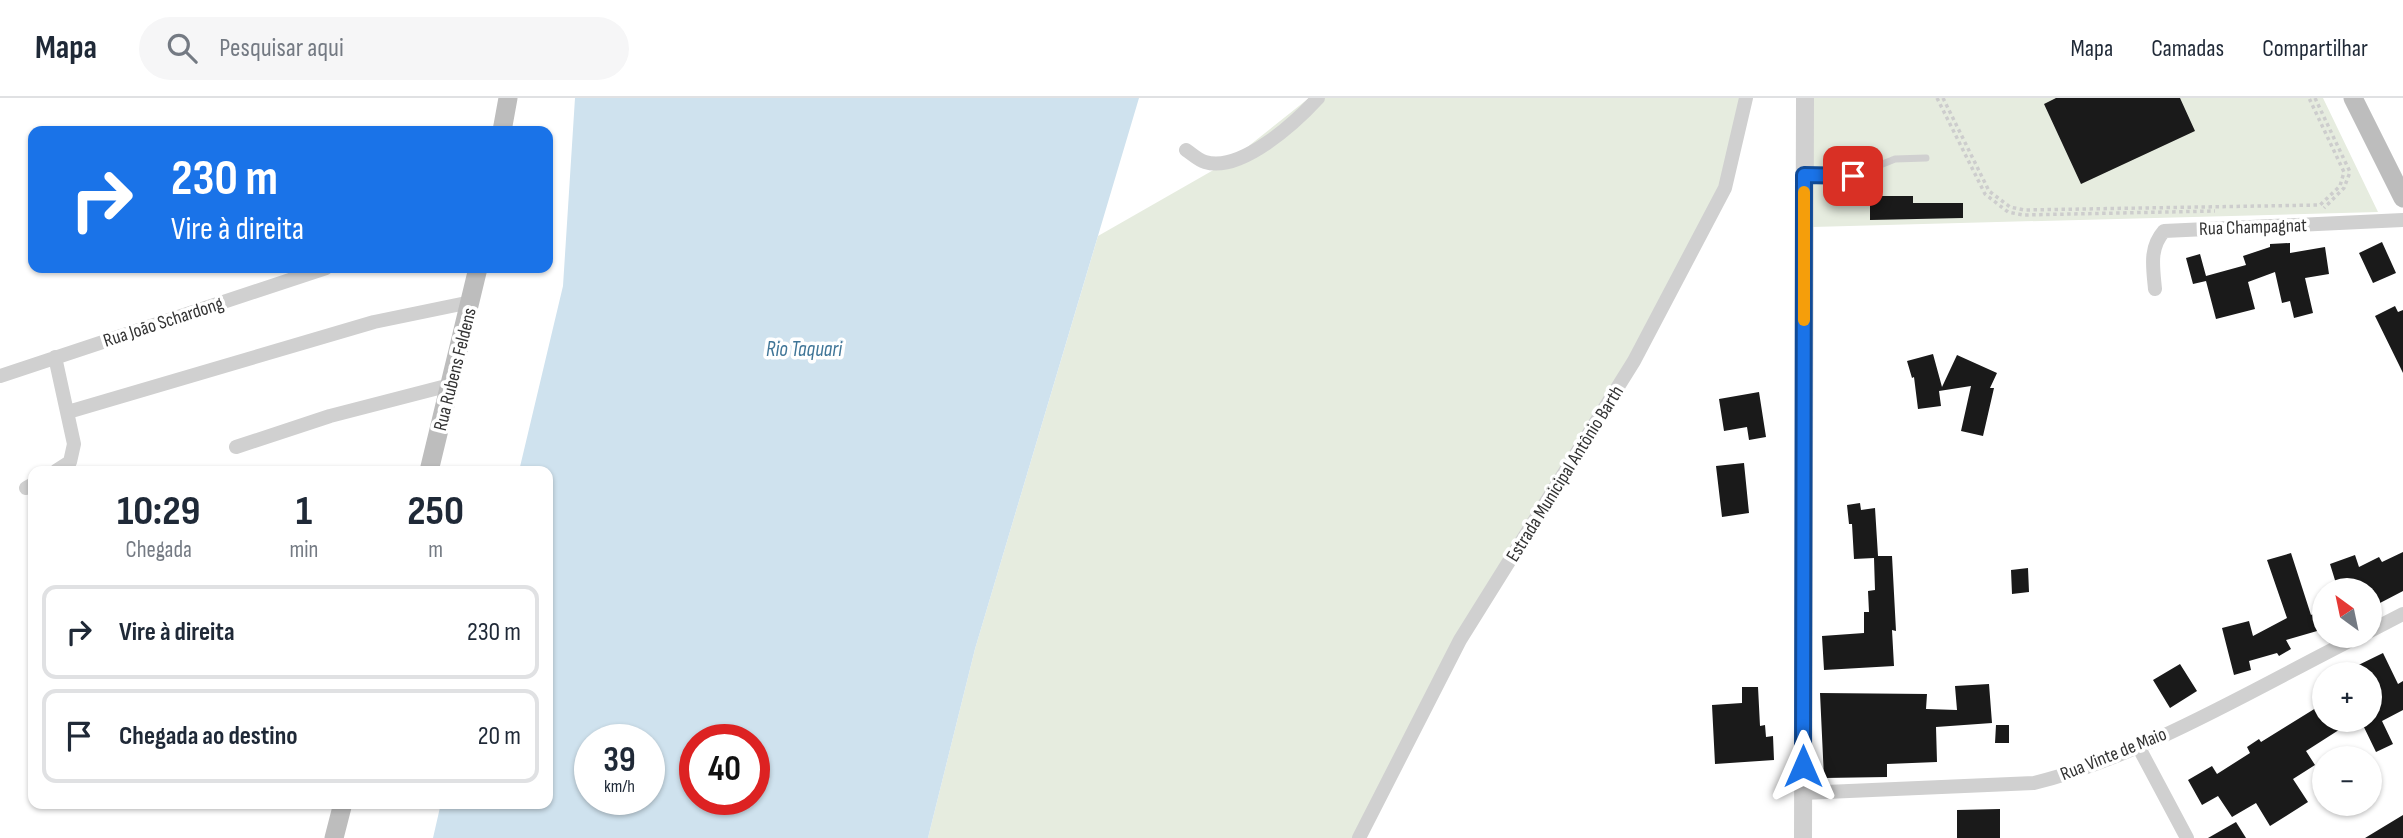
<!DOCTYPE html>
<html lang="pt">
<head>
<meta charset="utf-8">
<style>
  body { margin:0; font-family:"Sofia Sans Condensed",sans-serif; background:#f6f6f7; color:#1f2937; height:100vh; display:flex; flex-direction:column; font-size:26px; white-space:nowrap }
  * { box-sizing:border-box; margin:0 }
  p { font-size:23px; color:#747a83 }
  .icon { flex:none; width:38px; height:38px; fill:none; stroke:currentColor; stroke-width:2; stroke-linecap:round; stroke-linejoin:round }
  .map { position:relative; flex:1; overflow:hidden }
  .details { position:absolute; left:28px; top:368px; width:525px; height:343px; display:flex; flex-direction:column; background:#fff; border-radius:14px; box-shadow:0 2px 5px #0004 }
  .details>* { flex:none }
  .hud { position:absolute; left:28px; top:28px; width:525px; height:147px; border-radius:14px; box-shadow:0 2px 5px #0004; background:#1a73e8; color:#fff; overflow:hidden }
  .needle { width:46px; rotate:327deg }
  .tools { position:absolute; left:2312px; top:480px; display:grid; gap:14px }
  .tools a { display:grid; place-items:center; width:70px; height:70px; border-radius:50%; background:#fff; box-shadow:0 2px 5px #0004; font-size:35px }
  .speed { position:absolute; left:574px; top:626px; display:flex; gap:14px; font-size:35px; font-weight:700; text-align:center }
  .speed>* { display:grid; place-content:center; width:91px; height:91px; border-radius:50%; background:#fff; box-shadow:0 2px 5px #0004; line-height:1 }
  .speed small { font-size:18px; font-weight:400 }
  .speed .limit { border:10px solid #d22; background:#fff; color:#111 }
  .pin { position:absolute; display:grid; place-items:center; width:60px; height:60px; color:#fff; margin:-30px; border-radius:14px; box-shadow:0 4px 10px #0006 }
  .me { position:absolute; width:77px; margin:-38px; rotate:0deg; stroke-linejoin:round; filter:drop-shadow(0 0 5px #0008) }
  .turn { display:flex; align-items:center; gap:24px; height:147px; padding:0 28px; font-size:32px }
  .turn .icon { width:91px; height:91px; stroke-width:2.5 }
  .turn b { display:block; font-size:49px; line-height:60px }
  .eta { display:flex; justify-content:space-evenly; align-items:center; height:119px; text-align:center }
  .eta b { font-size:42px; font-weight:700; line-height:49px }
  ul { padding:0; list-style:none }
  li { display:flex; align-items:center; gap:21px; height:94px; margin:0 14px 10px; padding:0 14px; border:4px solid #e0e1e3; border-radius:14px }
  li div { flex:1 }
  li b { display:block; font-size:26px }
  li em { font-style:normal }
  header { display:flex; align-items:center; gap:42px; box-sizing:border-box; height:98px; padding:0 35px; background:#fff; border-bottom:2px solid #e0e1e3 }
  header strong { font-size:33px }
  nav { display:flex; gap:38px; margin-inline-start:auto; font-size:24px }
  .search { width:490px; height:63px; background:#f6f6f7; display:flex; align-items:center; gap:18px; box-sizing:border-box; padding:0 24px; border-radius:38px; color:#747a83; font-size:26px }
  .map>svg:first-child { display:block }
  .green { fill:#e6ecdf }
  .water { fill:#cfe2ee; fill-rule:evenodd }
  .building { fill:#1a1a1a }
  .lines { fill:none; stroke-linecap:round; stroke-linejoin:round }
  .path { stroke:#cdcdcd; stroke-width:3.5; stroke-dasharray:3.5 3.5; stroke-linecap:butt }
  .service { stroke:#d0d0d0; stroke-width:7 }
  .minor { stroke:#d0d0d0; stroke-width:14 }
  .tertiary { stroke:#d0d0d0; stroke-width:18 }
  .secondary { stroke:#bdbdbd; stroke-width:19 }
  .route-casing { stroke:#114b97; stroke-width:18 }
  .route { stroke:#1a73e8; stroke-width:12 }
  .slow { stroke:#f59e0b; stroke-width:12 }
  .labels { text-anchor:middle; stroke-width:7; stroke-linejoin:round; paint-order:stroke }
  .street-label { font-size:19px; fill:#333; stroke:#fff }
  .water-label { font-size:21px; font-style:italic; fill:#3f7597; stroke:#fff }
</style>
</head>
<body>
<header>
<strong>Mapa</strong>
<div class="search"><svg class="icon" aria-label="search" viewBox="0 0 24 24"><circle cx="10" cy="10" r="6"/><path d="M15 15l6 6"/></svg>Pesquisar aqui</div>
<nav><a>Mapa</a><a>Camadas</a><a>Compartilhar</a></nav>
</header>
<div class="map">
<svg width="2403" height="740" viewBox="0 0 2403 740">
  <rect width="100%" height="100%" fill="#fff"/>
  <!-- green -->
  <path class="green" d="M1309 0H1741L1725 90 1634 263 1460 542 1359 740H928L975 551 1098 138 1231 62Z
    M1813 0H2323L2378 114 1812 129Z"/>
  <!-- water -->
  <path class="water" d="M575 0H1139L975 551 928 740H433L441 705H548V373H519L563 188ZM590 642H649V702H590ZM695 642H754V702H695Z"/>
  <!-- building -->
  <path class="building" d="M2056 0H2180L2195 33 2081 86 2044 6Z
    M1870 98H1913V105H1963V120L1870 122Z
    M2382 144 2396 175 2373 185 2359 155Z
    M2290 145V155L2325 149 2329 176 2305 180 2313 215 2294 220 2290 203 2282 205 2275 174 2248 184 2255 211 2216 221 2206 183 2193 186 2186 160 2200 156 2206 178 2246 167 2243 158 2270 149V146Z
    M2395 208 2398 214 2403 212V275L2375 218Z
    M1933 256 1942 289 1957 257 1997 275 1990 290H1994L1983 338 1961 333 1971 288 1939 293 1941 308 1918 311 1914 279 1912 280 1907 263Z
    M1759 294 1766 339 1749 342 1747 329 1724 333 1719 301Z
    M1744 365 1749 415 1722 419 1716 368Z
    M1860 405 1861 412 1875 410 1878 458H1892L1896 533 1892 532 1894 568 1824 572 1822 538 1864 535V514H1869L1868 493 1875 492 1874 460 1854 461 1852 426H1849L1847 407Z
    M2403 454V493L2380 505 2373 492H2354L2353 488 2338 492 2330 466 2355 457 2359 469 2379 459 2382 464Z
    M2291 455 2311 517 2324 510V531L2286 542 2291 551 2279 558 2277 555 2249 563 2251 572 2234 577 2222 530 2249 523 2253 538 2287 520 2267 462Z
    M2028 470 2029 494 2012 496 2011 472Z
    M2383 555 2398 586 2403 583V612L2382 623 2393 646 2376 654 2360 621H2370V599L2375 598 2370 578 2373 576H2340Z
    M2180 566 2197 593 2170 610 2153 582Z
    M1989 586 1992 625 1936 629 1937 664 1887 666V679L1824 680 1820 595 1927 596 1926 611 1957 612 1955 588Z
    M1742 589H1758L1760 628 1765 627 1766 639 1773 638 1774 662 1715 666 1712 607 1742 605Z
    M2324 605V621H2356L2306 653 2315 667 2293 681 2308 704 2270 728 2256 705 2232 719 2218 698 2202 707 2188 682 2212 668 2217 676 2250 655 2247 649 2259 641 2261 644Z
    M1996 627H2009V645H1995Z
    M2000 711V740H1957V712Z
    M2403 717V740H2365Z
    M2236 724 2246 740H2208Z"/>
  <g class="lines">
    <!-- path -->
    <path class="path" d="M1937 0 1985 96 2008 114 2023 117 2215 113
      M1943 0 1989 93 2010 109 2024 112 2320 107 2340 88 2344 74 2309 0
      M2315 0 2350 74 2344 90 2324 110"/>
    <!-- service -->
    <path class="service" d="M1805 77 1853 78 1895 61 1926 60"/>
    <!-- minor -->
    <path class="minor" d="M1186 52C1191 55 1198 62 1205 64 1241 75 1296 24 1318 0
      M2155 191C2153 169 2149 150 2164 133L2403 122
      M55 259 74 346 70 364 56 373
      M0 278 326 170
      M68 314 374 224 471 204
      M236 349 330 318 450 287
      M26 390 33 386
      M2370 533 2403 516
      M2138 648 2187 740
      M1803 695 2034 685C2144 658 2259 588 2361 537
      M1359 740 1460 542 1634 263 1725 90 1746 0"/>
    <!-- tertiary -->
    <path class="tertiary" d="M1803 740 1805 0"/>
    <!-- secondary -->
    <path class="secondary" d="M2353 0 2403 100
      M502 33 508 0
      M429 373 478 170
      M334 740 343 705"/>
  </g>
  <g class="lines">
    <defs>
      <path id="route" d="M1803 668 1804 77 1853 78"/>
    </defs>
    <!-- route casing -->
    <use href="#route" class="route-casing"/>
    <!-- route -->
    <use href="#route" class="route"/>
    <!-- slow -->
    <path class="slow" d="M1804 222V94"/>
  </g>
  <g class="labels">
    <!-- street labels -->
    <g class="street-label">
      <text transform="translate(2253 128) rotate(-2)" y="7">Rua Champagnat</text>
      <text transform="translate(163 223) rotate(-18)" y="7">Rua João Schardong</text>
      <text transform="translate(454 271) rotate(-76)" y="7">Rua Rubens Feldens</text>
      <text transform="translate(1564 375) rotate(-58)" y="7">Estrada Municipal Antônio Barth</text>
      <text transform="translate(2113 655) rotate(-22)" y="7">Rua Vinte de Maio</text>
    </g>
    <!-- water labels -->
    <g class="water-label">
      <text x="804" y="258">Rio Taquari</text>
    </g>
  </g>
</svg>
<div class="tools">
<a><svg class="needle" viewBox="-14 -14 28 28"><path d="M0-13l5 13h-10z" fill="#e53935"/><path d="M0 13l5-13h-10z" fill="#747a83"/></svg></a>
<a>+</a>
<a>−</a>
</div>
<div class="speed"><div>39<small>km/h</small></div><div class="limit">40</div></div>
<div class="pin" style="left:1853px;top:78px;background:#d93025"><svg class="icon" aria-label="arrive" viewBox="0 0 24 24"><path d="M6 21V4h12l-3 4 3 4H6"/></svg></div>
<svg class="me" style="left:1803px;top:668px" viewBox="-20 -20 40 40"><path d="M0-17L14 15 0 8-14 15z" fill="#1a73e8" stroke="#fff" stroke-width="4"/></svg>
<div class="hud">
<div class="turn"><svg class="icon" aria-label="right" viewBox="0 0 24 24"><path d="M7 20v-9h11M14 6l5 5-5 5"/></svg><div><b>230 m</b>Vire à direita</div></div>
</div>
<section class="details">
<div class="eta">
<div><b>10:29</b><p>Chegada</p></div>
<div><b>1</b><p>min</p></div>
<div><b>250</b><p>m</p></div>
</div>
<ul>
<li><svg class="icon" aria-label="right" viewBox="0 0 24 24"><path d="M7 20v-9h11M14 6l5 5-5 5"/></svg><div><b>Vire à direita</b></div><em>230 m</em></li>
<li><svg class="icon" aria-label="arrive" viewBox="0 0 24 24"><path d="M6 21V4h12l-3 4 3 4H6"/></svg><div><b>Chegada ao destino</b></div><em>20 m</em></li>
</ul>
</section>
</div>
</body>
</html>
